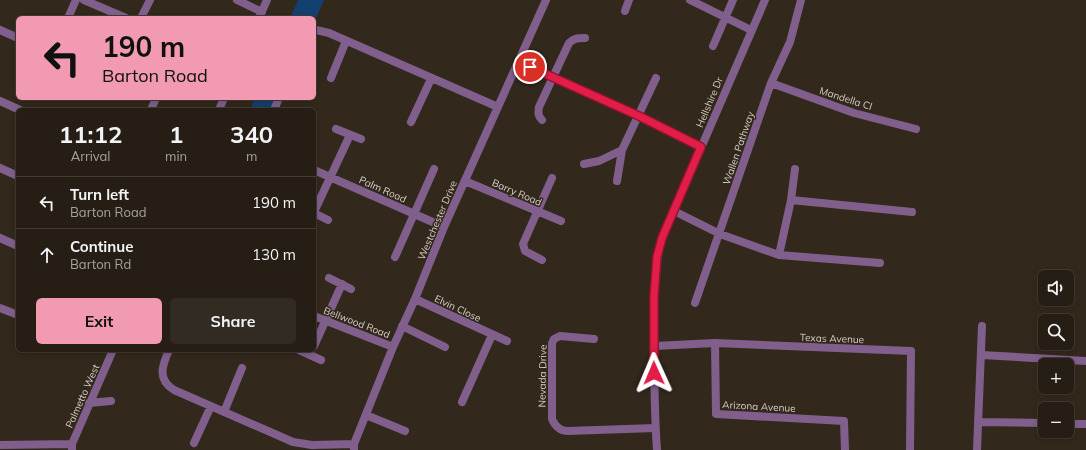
<!DOCTYPE html>
<html lang="en">
<head>
<meta charset="utf-8">
<style>
  body { margin:0; font-family:Mulish,sans-serif; background:#322b22; color:#f1f3f6; height:100vh; display:flex; flex-direction:column; font-size:15px; white-space:nowrap }
  * { box-sizing:border-box; margin:0 }
  p { font-size:13px; color:#a4a2a0 }
  .icon { flex:none; width:22px; height:22px; fill:none; stroke:currentColor; stroke-width:2; stroke-linecap:round; stroke-linejoin:round }
  .map { position:relative; flex:1; overflow:hidden }
  .sheet { position:absolute; left:16px; top:108px; width:300px; height:244px; display:flex; flex-direction:column; background:#261e15; border-radius:6px; box-shadow:0 2px 6px #0003,0 0 0 1px #423c34 }
  .sheet>* { flex:none }
  .guide { position:absolute; left:16px; top:16px; width:300px; height:84px; border-radius:6px; box-shadow:0 2px 6px #0003,0 0 0 1px #423c34; background:#f19ab1; color:#111; overflow:hidden }
  .buttons { position:absolute; left:1038px; top:270px; display:grid; gap:8px }
  .buttons a { display:grid; place-items:center; width:36px; height:36px; border-radius:6px; background:#261e15; box-shadow:0 2px 6px #0003,0 0 0 1px #423c34; font-size:20px }
  .pin { position:absolute; display:grid; place-items:center; width:34px; height:34px; color:#fff; margin:-17px; border:2px solid #fff; border-radius:50%; box-shadow:0 1px 4px #0007 }
  .me { position:absolute; width:44px; margin:-22px; rotate:359deg; stroke-linejoin:round; filter:drop-shadow(0 0 3px #0008) }
  .turn { display:flex; align-items:center; gap:14px; height:84px; padding:0 20px; font-size:18px }
  .turn .icon { width:52px; height:52px; stroke-width:2.5 }
  .turn b { display:block; font-size:28px; line-height:34px }
  .eta { display:flex; justify-content:space-evenly; align-items:center; height:68px; text-align:center }
  .eta b { font-size:24px; font-weight:700; line-height:28px }
  .cta { display:flex; gap:8px; margin-top:auto; padding:8px 20px }
  .cta a { flex:1; height:46px; border-radius:6px; background:#f19ab1; color:#111; font-size:16px; font-weight:700; line-height:46px; text-align:center }
  .cta a+a { background:#322b22; color:#f1f3f6 }
  ul { padding:0; list-style:none }
  li { display:flex; align-items:center; gap:12px; height:52px; padding:0 20px; border-top:1px solid #423c34 }
  li div { flex:1 }
  li b { display:block; font-size:15px }
  li em { font-style:normal }
  .map>svg:first-child { display:block }
  .water { fill:#124171 }
  .lines { fill:none; stroke-linecap:round; stroke-linejoin:round }
  .minor { stroke:#805f8d; stroke-width:8 }
  .tertiary { stroke:#805f8d; stroke-width:8 }
  .route-casing { stroke:#92132f; stroke-width:10 }
  .route { stroke:#e11d48; stroke-width:7 }
  .labels { text-anchor:middle; stroke-width:3; stroke-linejoin:round; paint-order:stroke }
  .street-label { font-size:10px; fill:#d7d0c8; stroke:#33281c }
</style>
</head>
<body>
<div class="map">
<svg width="1086" height="450" viewBox="0 0 1086 450">
  <rect width="100%" height="100%" fill="#33281c"/>
  <!-- water -->
  <path class="water" d="M298 0H324L314 23V18H290Z
    M255 98H280L275 110H250Z"/>
  <g class="lines">
    <!-- minor -->
    <path class="minor" d="M84 0 126 18
      M237 0 262 12
      M690 0 751 30
      M625 11 629 0
      M68 18 76 0
      M141 18 150 0
      M259 18 267 0
      M0 30 18 38
      M314 31 316 30 329 33 498 107
      M713 46 733 0
      M518 62 639 116 701 147
      M331 78 346 41
      M771 83 854 113 916 129
      M0 101 20 110
      M151 110 156 98
      M219 110 224 98
      M274 110 279 98
      M542 120C538 116 538 113 539 107L569 43C574 38 578 38 585 38
      M411 122 431 79
      M336 129 361 139
      M584 164 599 161 622 150
      M0 168 18 176
      M314 170 444 227
      M465 181 561 221
      M617 181 622 150 656 78
      M791 200 912 212
      M674 211 720 234 779 255 880 263
      M314 212 350 135
      M314 213 328 220
      M0 238 18 246
      M779 255 791 200 795 169
      M395 257 434 169
      M542 260 525 251 523 244 552 178
      M329 278 351 289
      M415 299 507 341
      M695 303 771 83 790 42 801 0
      M0 308 18 315
      M314 316 393 347
      M402 326 445 347
      M594 339 560 336 554 339 552 343V419C555 426 560 431 568 431L655 428
      M715 343 716 414 844 421 845 450
      M314 346 342 284
      M654 346 715 343 911 351 910 450
      M169 350C162 366 157 379 174 390L293 442 312 445 354 444
      M299 350 321 360
      M981 355 1086 361
      M462 402 492 335
      M89 403 111 401
      M224 412 242 368
      M366 415 405 431
      M978 422 1045 423
      M1067 424H1086
      M194 443 211 406
      M0 445 72 444
      M72 450V444L113 350
      M354 450V444L393 347 415 299 444 227 546 0
      M977 450 982 326"/>
    <!-- tertiary -->
    <path class="tertiary" d="M657 450C654 409 654 367 654 325 654 296 654 266 662 238L765 0"/>
  </g>
  <g class="lines">
    <defs>
      <path id="route" d="M530 67 639 116 701 147 662 238 657 257 654 296V373"/>
    </defs>
    <!-- route casing -->
    <use href="#route" class="route-casing"/>
    <!-- route -->
    <use href="#route" class="route"/>
  </g>
  <g class="labels">
    <!-- street labels -->
    <g class="street-label">
      <text transform="translate(846 98) rotate(18)" y="4">Mandella Cl</text>
      <text transform="translate(709 102) rotate(-67)" y="4">Hellshire Dr</text>
      <text transform="translate(738 148) rotate(-71)" y="4">Wallen Pathway</text>
      <text transform="translate(383 189) rotate(24)" y="4">Palm Road</text>
      <text transform="translate(517 192) rotate(23)" y="4">Barry Road</text>
      <text transform="translate(437 220) rotate(-67)" y="4">Westchester Drive</text>
      <text transform="translate(458 308) rotate(25)" y="4">Elvin Close</text>
      <text transform="translate(357 322) rotate(21)" y="4">Bellwood Road</text>
      <text transform="translate(832 338) rotate(2)" y="4">Texas Avenue</text>
      <text transform="translate(542 376) rotate(-89)" y="4">Nevada Drive</text>
      <text transform="translate(82 396) rotate(-66)" y="4">Palmetto West</text>
      <text transform="translate(759 406) rotate(3)" y="4">Arizona Avenue</text>
    </g>
  </g>
</svg>
<div class="buttons">
<a><svg class="icon" aria-label="sound" viewBox="0 0 24 24"><path d="M4 9h4l5-4v14l-5-4H4zM17 9q2 3 0 6"/></svg></a>
<a><svg class="icon" aria-label="search" viewBox="0 0 24 24"><circle cx="10" cy="10" r="6"/><path d="M15 15l6 6"/></svg></a>
<a>+</a>
<a>−</a>
</div>
<div class="pin" style="left:530px;top:67px;background:#d93025"><svg class="icon" aria-label="arrive" viewBox="0 0 24 24"><path d="M6 21V4h12l-3 4 3 4H6"/></svg></div>
<svg class="me" style="left:654px;top:373px" viewBox="-20 -20 40 40"><path d="M0-17L14 15 0 8-14 15z" fill="#e11d48" stroke="#fff" stroke-width="4"/></svg>
<div class="guide">
<div class="turn"><svg class="icon" aria-label="left" viewBox="0 0 24 24"><path d="M17 20v-9H6M10 6l-5 5 5 5"/></svg><div><b>190 m</b>Barton Road</div></div>
</div>
<section class="sheet">
<div class="eta">
<div><b>11:12</b><p>Arrival</p></div>
<div><b>1</b><p>min</p></div>
<div><b>340</b><p>m</p></div>
</div>
<ul>
<li><svg class="icon" aria-label="left" viewBox="0 0 24 24"><path d="M17 20v-9H6M10 6l-5 5 5 5"/></svg><div><b>Turn left</b><p>Barton Road</p></div><em>190 m</em></li>
<li><svg class="icon" aria-label="ahead" viewBox="0 0 24 24"><path d="M12 20V5M6 11l6-6 6 6"/></svg><div><b>Continue</b><p>Barton Rd</p></div><em>130 m</em></li>
</ul>
<div class="cta"><a>Exit</a><a>Share</a></div>
</section>
</div>
</body>
</html>
